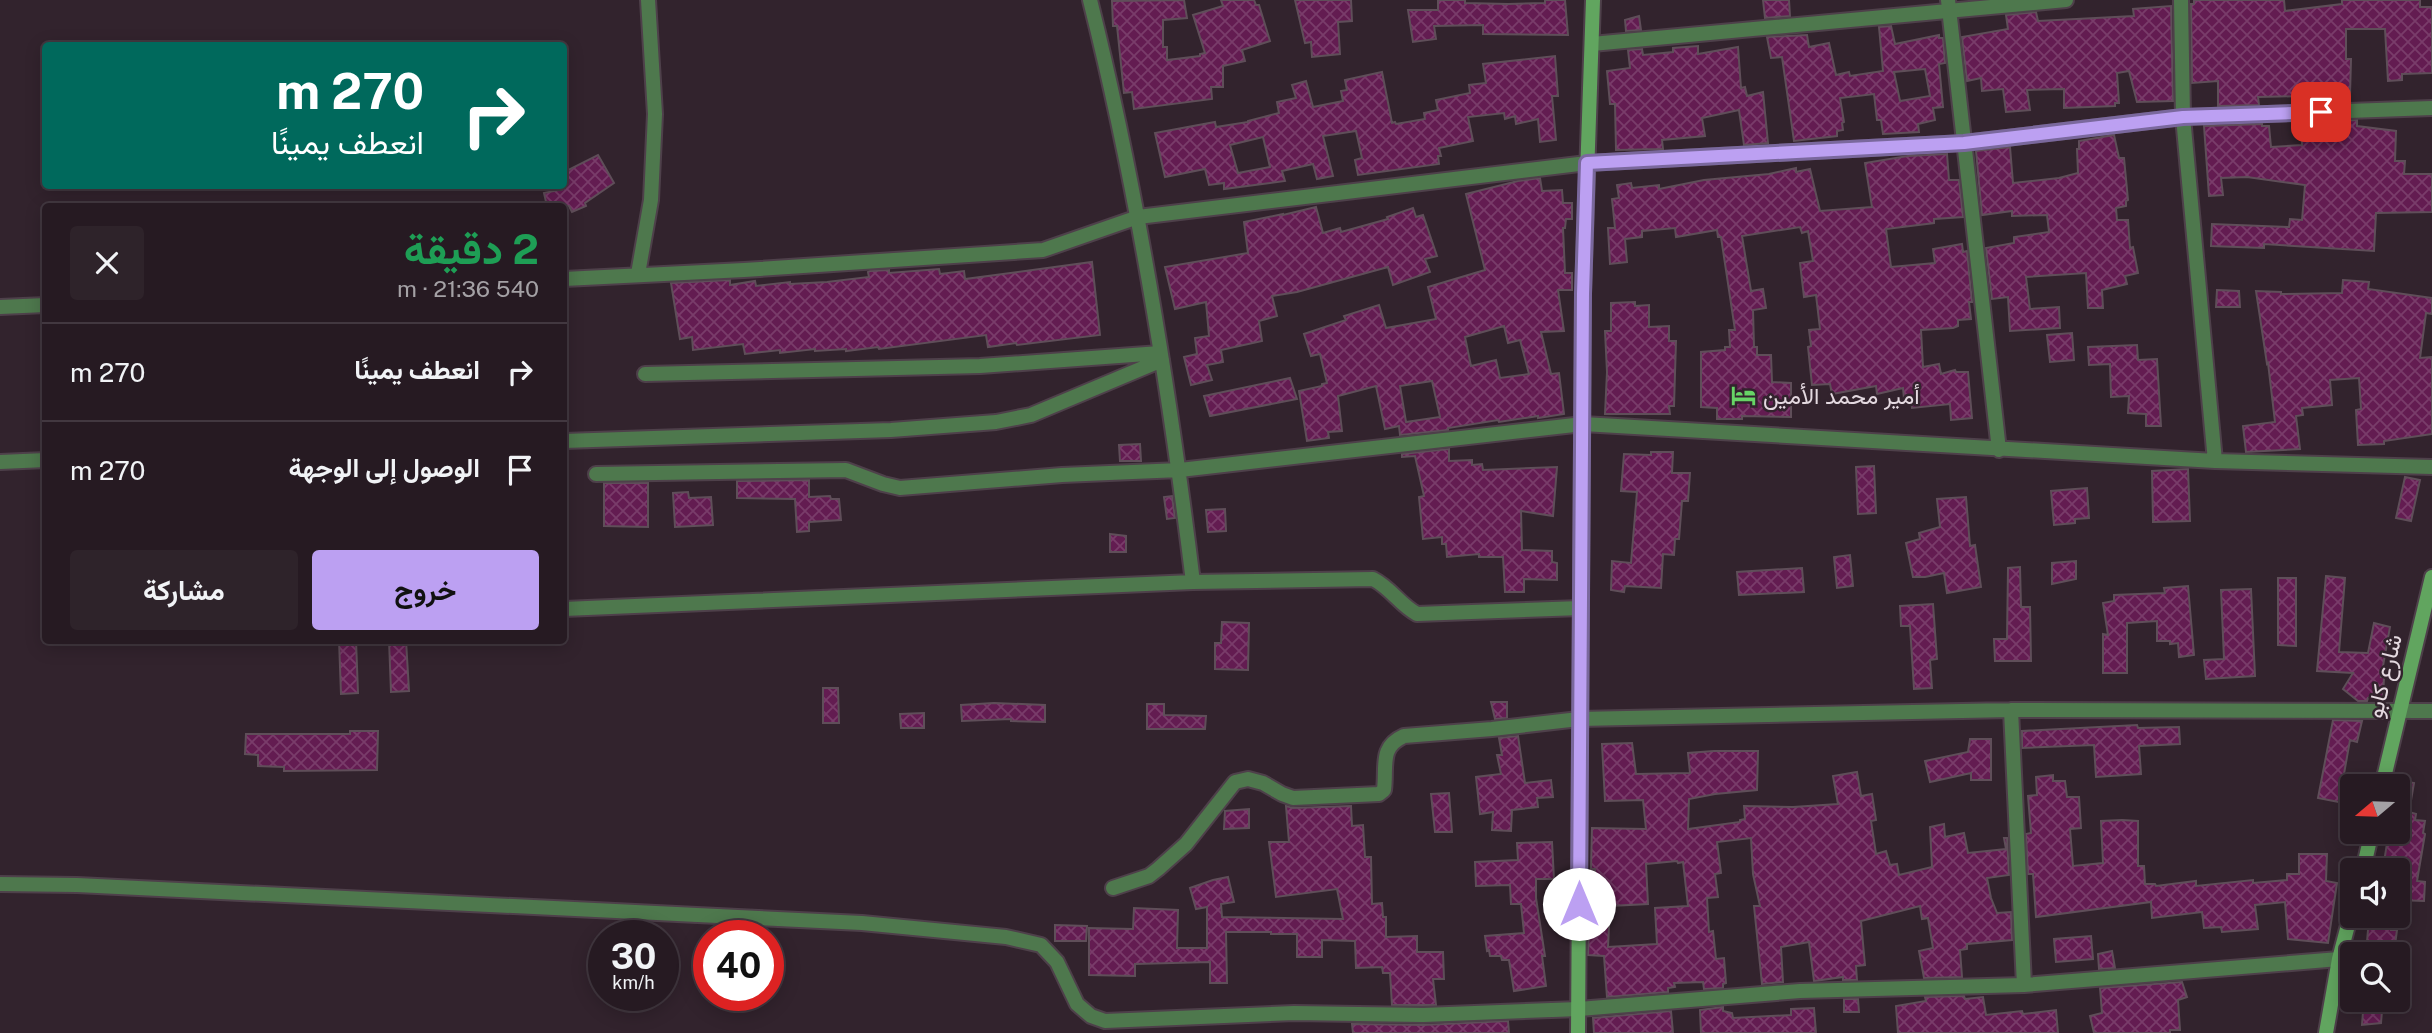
<!DOCTYPE html>
<html lang="ar">
<head>
<meta charset="utf-8">
<style>
  body { margin:0; font-family:"Public Sans",Vazirmatn,sans-serif; background:#2e232a; color:#f1f3f6; direction:rtl; height:100vh; display:flex; flex-direction:column; font-size:26px; white-space:nowrap }
  * { box-sizing:border-box; margin:0 }
  p { font-size:23px; color:#a4a1a5 }
  .icon { flex:none; width:38px; height:38px; fill:none; stroke:currentColor; stroke-width:2; stroke-linecap:round; stroke-linejoin:round }
  .map { position:relative; flex:1; overflow:hidden; direction:ltr }
  .drawer { position:absolute; left:42px; top:203px; width:525px; height:441px; display:flex; flex-direction:column; background:#261a22; border-radius:7px; box-shadow:0 4px 18px #0003,0 0 0 2px #423840; direction:rtl }
  .drawer>* { flex:none }
  .guide { position:absolute; left:42px; top:42px; width:525px; height:147px; border-radius:7px; box-shadow:0 4px 18px #0003,0 0 0 2px #423840; direction:rtl; background:#00695c; color:#fff; overflow:hidden }
  .needle { width:46px; rotate:251deg }
  .buttons { position:absolute; left:2340px; top:774px; display:grid; gap:14px }
  .buttons a { display:grid; place-items:center; width:70px; height:70px; border-radius:7px; background:#261a22; box-shadow:0 4px 18px #0003,0 0 0 2px #423840; font-size:35px }
  .speed { position:absolute; left:588px; top:920px; display:flex; gap:14px; font-size:35px; font-weight:700; text-align:center }
  .speed>* { display:grid; place-content:center; width:91px; height:91px; border-radius:50%; background:#261a22; box-shadow:0 4px 18px #0003,0 0 0 2px #423840; line-height:1 }
  .speed small { font-size:18px; font-weight:400 }
  .speed .limit { border:10px solid #d22; background:#fff; color:#111 }
  .pin { position:absolute; display:grid; place-items:center; width:60px; height:60px; color:#fff; margin:-30px; border-radius:14px; box-shadow:0 4px 10px #0006 }
  .me { position:absolute; width:77px; margin:-38px; rotate:0deg; stroke-linejoin:round; filter:drop-shadow(0 0 5px #0008) }
  .turn { display:flex; align-items:center; gap:24px; height:147px; padding:0 28px; font-size:32px }
  .turn .icon { width:91px; height:91px; stroke-width:2.5 }
  .turn b { display:block; font-size:49px; line-height:60px }
  .round { display:grid; place-items:center; flex:none; width:74px; height:74px; border-radius:7px; background:#2e232a }
  .overview { display:flex; align-items:center; justify-content:space-between; height:119px; padding:0 28px }
  h1 { font-size:42px; font-weight:700; line-height:52px; color:#1e9e55 }
  .primary-button { display:flex; gap:14px; margin-top:auto; padding:14px 28px }
  .primary-button a { flex:1; height:80px; border-radius:7px; background:#bca0f2; color:#111; font-size:28px; font-weight:700; line-height:80px; text-align:center }
  .primary-button a+a { background:#2e232a; color:#f1f3f6 }
  ul { padding:0; list-style:none }
  li { display:flex; align-items:center; gap:21px; height:98px; padding:0 28px; border-top:2px solid #423840 }
  li div { flex:1 }
  li b { display:block; font-size:26px }
  li em { font-style:normal }
  .map>svg:first-child { display:block }
  .building { fill:url(#building-cross-hatch); stroke:#5f4e59; stroke-width:2; fill-rule:evenodd }
  .lines { fill:none; stroke-linecap:round; stroke-linejoin:round }
  .street-casing { stroke:#4e404a; stroke-width:18 }
  .secondary-casing { stroke:#4e404a; stroke-width:18 }
  .street { stroke:#4e784d; stroke-width:14 }
  .secondary { stroke:#61a55f; stroke-width:14 }
  .route-casing { stroke:#7a689d; stroke-width:18 }
  .route { stroke:#bca0f2; stroke-width:12 }
  .labels { text-anchor:middle; stroke-width:5; stroke-linejoin:round; paint-order:stroke }
  .poi-label { font-size:23px; fill:#e4d9e0; stroke:#32232d; text-anchor:start }
  .street-label { font-size:23px; fill:#e4d9e0; stroke:#32232d }
</style>
</head>
<body>
<div class="map">
<svg width="2432" height="1033" viewBox="0 0 2432 1033">
  <defs>
    <pattern id="building-cross-hatch" width="8" height="8" patternUnits="userSpaceOnUse" patternTransform="scale(1.75)"><rect width="8" height="8" fill="#631c51"/><path d="M0 0l8 8M0 8l8-8" fill="none" stroke="#793c6a"/></pattern>
  </defs>
  <rect width="100%" height="100%" fill="#32232d"/>
  <!-- building -->
  <path class="building" d="M1184 0 1187 18 1163 20V47H1167V60L1200 56V54L1205 53 1193 15 1223 6 1221 0H1254L1256 5H1259L1270 41 1242 50 1245 61 1223 66V87H1211L1212 99 1134 109 1132 92 1124 93 1117 26H1113L1112 1Z
    M1295 0H1351L1352 21 1338 22 1340 54 1312 57 1311 42 1305 43Z
    M1438 0H1465V3L1508 4 1545 3V0H1565L1568 35 1483 34V25L1434 26 1436 39 1413 42 1408 10H1438Z
    M1763 0H1789L1790 16 1765 18Z
    M2194 0H2284L2285 11 2342 4V0H2420V7H2432V73L2402 74V80L2388 81 2385 29H2346V59H2351L2350 95 2303 92V96L2258 97 2259 105 2218 106V81L2192 83 2191 4H2194Z
    M2171 6 2173 101 2137 102 2129 71 2117 73 2119 103H2115V106L2064 108V89L2027 90 2030 110 2006 112 2003 89 1982 91 1981 78 1967 81 1962 37 2008 29 2006 15 2036 12 2038 21 2134 16 2133 9Z
    M1639 16 1641 30 1626 31 1625 20Z
    M1891 26 1895 44 1939 35V38H1943L1945 63 1939 64 1943 107 1933 108 1935 120 1918 124 1919 132 1883 134 1881 120H1877L1874 94 1840 98 1844 122 1842 123 1843 130 1837 131V136L1794 141 1782 57 1771 58 1767 37 1807 35 1809 47 1829 43 1836 75 1849 72 1850 76 1883 71 1879 27ZM1925 69 1930 96 1900 101 1894 72Z
    M1698 46V54L1738 47 1741 88 1745 87 1747 96 1763 92 1768 143 1744 145 1739 110 1702 118 1705 136 1662 140 1663 149 1616 150 1615 104H1610L1607 71 1630 68 1628 50 1642 49 1643 55 1673 52V48Z
    M1555 56 1558 96H1552L1556 140 1540 142 1538 119 1516 124 1515 116 1505 119 1504 113 1468 117 1473 141 1439 148 1441 156H1438L1439 164 1358 175 1355 160 1362 158 1356 131 1323 136 1333 176 1317 179 1313 164 1282 171 1285 181 1224 189V183L1209 185 1205 169 1165 177 1155 133 1215 122 1216 127 1248 122V121L1279 113 1277 102 1296 98 1292 85 1306 81 1313 107 1343 101 1341 91 1347 90 1345 80 1382 72 1392 123 1395 122 1396 124 1425 119 1424 113 1438 110 1436 100 1470 93 1469 85 1486 83 1483 64ZM1263 137 1270 167 1238 173 1230 145Z
    M2357 120V126L2396 131 2395 161H2405L2404 174H2432V212L2376 213 2374 251 2264 244V248L2211 246 2212 224 2289 227 2290 219 2302 220 2305 185 2247 177 2221 178 2223 195 2209 196 2204 126 2262 124V126H2269L2271 147 2302 145V141H2312L2311 122Z
    M2114 135 2119 158H2124L2128 200 2126 201V206L2116 208 2117 220H2128L2130 248 2133 247 2138 273 2125 276 2127 284 2102 290 2103 308H2088L2086 273 2026 277 2030 309 2059 307 2060 328 2010 331 2008 297 1992 299 1986 248 2014 243V237L2049 232 2047 215 2012 216V211L1982 215 1976 151 2010 147 2013 183 2059 178 2078 173 2077 149H2079V141Z
    M1947 154 1949 180H1959L1963 217 1934 219V223L1886 229 1891 267 1935 263 1933 249 1962 244 1963 252 1967 251 1972 302H1969L1971 319 1958 320V326L1953 328 1921 330 1923 367 1939 364 1941 374 1955 370 1956 372H1968L1972 418 1951 420 1950 404 1912 408 1911 399H1904L1903 388 1877 394 1876 386 1832 394 1830 384 1812 385 1808 347 1811 346 1809 330 1820 329 1816 295 1804 297 1800 263 1813 261 1808 231 1802 233 1800 227 1742 236 1751 291 1763 289 1766 308 1753 310 1754 347H1757V355H1771L1772 382 1791 383V417L1742 416V419H1717V408L1701 407V352L1725 350V347H1730L1729 330H1735L1721 237H1718L1717 230 1676 237 1675 228 1642 231V237L1625 239 1627 262 1610 264 1608 228H1615L1612 199 1619 198 1617 185 1631 183 1632 188 1659 185V189L1704 180 1769 174 1796 168V172L1810 169 1820 211 1872 207 1865 163 1908 156Z
    M598 155 614 183 585 203 586 206 572 212 569 206H547L544 193 564 189V172Z
    M1540 178 1542 191 1562 190 1563 203H1572V219H1566L1565 228H1563L1565 273H1572V290H1558L1564 331 1541 332 1551 374 1559 373 1564 414 1538 418V416L1499 422 1498 420 1448 428V430L1400 435 1399 426 1385 429 1376 386 1338 396 1342 431 1328 432 1329 438 1307 441 1299 391 1322 386V384L1327 383 1320 354 1311 356 1304 334 1346 320 1344 316 1379 305 1386 328 1436 319 1428 287 1485 270 1466 194 1518 181ZM1504 326 1508 343 1520 340 1529 374 1500 378 1496 360 1471 366 1465 337ZM1432 381 1440 417 1406 422 1400 386Z
    M1316 207 1323 233 1340 228 1341 232 1388 219 1387 217 1413 208 1416 217 1423 215 1437 256 1425 259 1430 272 1393 285 1388 267 1297 292 1272 296 1277 316 1259 321 1262 341 1221 350 1223 362 1207 365 1212 380 1191 385 1184 357 1197 354 1195 338 1209 336 1206 302 1175 309 1165 267 1248 253 1244 222 1283 214V215Z
    M1092 262 1100 335 1017 345 1016 343 988 347 986 335 879 349 878 347 846 351V349L815 351V349L780 353V350L745 354 743 344 693 350 692 337 680 339 671 283 730 280V285L755 281 756 286 790 282V284L827 282 869 277 868 272 870 271 889 270V273L939 269 940 274 964 271 965 279Z
    M2343 280 2369 282 2368 289 2432 298V314L2426 313 2420 358 2432 357V434L2384 441V444L2358 445 2356 410 2361 409 2359 378 2330 380 2332 405 2302 408 2303 415 2296 416 2300 449 2246 452 2243 426 2275 422 2268 363 2267 364 2256 291 2281 292V294L2342 293Z
    M2217 290 2239 291 2240 307H2216Z
    M1635 302V306L1649 305V327L1669 326V341H1676L1674 406H1669L1670 414H1605L1607 372 1605 331H1611V303Z
    M2072 333 2074 360 2050 362 2047 335Z
    M2137 345 2138 360 2157 359 2161 426H2146V414L2128 413 2129 396 2111 397 2110 364 2089 365 2088 347Z
    M1290 378 1297 399 1210 416 1204 396Z
    M1140 444 1141 461H1120L1119 445Z
    M1449 449V461L1472 460V465L1482 464 1483 470 1557 467 1553 516 1521 511 1522 550 1552 551V562L1557 563V580L1524 579V592H1505L1503 557H1479V554L1447 557 1446 544H1442V537L1423 539 1419 497 1424 496 1415 456 1402 457V454Z
    M1651 452H1673L1672 473H1690L1688 501H1682L1679 539H1675L1674 555 1663 554 1661 588 1625 586 1624 592 1611 590 1612 561 1631 563 1637 492 1621 491 1624 454 1651 455Z
    M1874 466 1876 513 1858 514 1856 467Z
    M2188 469 2190 521 2153 522 2152 471Z
    M2405 477 2420 480 2411 521 2396 518Z
    M809 480V497L830 496 831 499H839L841 520 809 522V531L797 532 795 499 737 498V481Z
    M604 483H648V527L604 526Z
    M2087 488 2089 518 2075 519V523L2054 525 2051 491Z
    M688 492 689 498 711 497 713 525 675 527 673 493Z
    M1172 496 1175 518 1167 519 1164 497Z
    M1966 497 1970 546 1975 545 1981 587 1947 593 1944 573 1925 577H1913L1906 543 1920 539 1919 533 1940 527 1937 499Z
    M1225 509 1226 531 1208 532 1206 510Z
    M1110 534 1126 536V552H1110Z
    M1850 555 1853 586 1837 588 1834 557Z
    M2076 561V579L2052 584V563Z
    M2020 567 2021 607H2030L2031 661H1995L1994 639H2007L2008 568Z
    M1802 568 1804 592 1739 595 1737 572Z
    M2326 576 2345 578 2339 652 2368 653 2374 623 2390 627 2381 677H2384L2383 698H2368L2367 701H2358L2343 689 2353 673 2317 671Z
    M2278 578H2296V646L2278 645Z
    M2188 586 2194 655 2179 657 2178 643 2170 644V641H2157V621L2127 623V673H2103V634L2108 635 2103 603 2114 601V595L2165 593 2164 588Z
    M2251 589 2255 676 2206 679 2204 660 2224 659 2221 590Z
    M1933 604 1937 659 1930 660 1932 688 1914 689 1910 626H1901L1900 606Z
    M1222 622 1249 623 1248 670 1215 669V643H1221Z
    M339 640H356L358 693 341 694Z
    M389 640H406L409 691 391 692Z
    M823 688H838L839 723H823Z
    M1491 702H1507V718L1495 719Z
    M994 703 1045 705V722L1011 721V719L962 721 961 705Z
    M1147 704H1164V715L1206 716 1205 729H1147Z
    M924 713V728H901L900 714Z
    M2333 720 2362 721 2357 742 2350 740 2339 802 2318 798Z
    M2137 725 2138 728 2179 727 2180 744 2139 746 2141 774 2096 777 2094 745 2022 748V731Z
    M350 731H378L377 770 284 771V767L258 766V755L245 754 246 734H350Z
    M1518 736 1525 783 1551 780 1553 797 1537 798 1538 807 1512 810 1511 831 1492 830 1493 812 1480 814 1476 777 1501 774 1497 755H1502L1499 738Z
    M1970 739H1991V780H1971V773L1930 782 1925 761 1968 752Z
    M1632 743 1636 774 1690 773 1688 753 1714 751H1758L1757 790 1715 794 1689 799 1688 829 1740 822V820L1745 819 1744 806 1793 807 1838 804 1833 776 1857 772 1861 796 1872 794 1876 820 1871 821 1876 854 1886 851 1890 865 1897 864 1899 875 1932 867 1930 827 1944 824 1945 837 1964 833 1968 853 2006 849 2004 838H2007L2009 875 1987 878 1991 898 1997 913 2011 912 2012 940 1967 944V949L1960 950 1962 977 1924 978 1919 951 1933 948 1928 918 1922 919 1920 906 1861 921 1865 965 1856 966 1857 980H1843V977L1814 981 1809 942 1781 947 1783 982 1762 984 1754 906H1760L1753 874 1751 838 1717 842 1721 873 1715 874 1718 897 1707 898 1709 932 1713 931 1716 959 1724 958 1726 983 1723 984V988L1704 989 1703 982 1674 983 1675 987 1668 988V992L1607 997 1604 956 1588 955 1589 928 1596 929 1595 869H1591L1592 828 1646 829 1643 800 1605 801 1602 744ZM1677 861 1678 863 1683 862 1688 906 1655 908 1657 944 1608 947 1610 906 1648 904 1646 864Z
    M2053 775V781H2065L2067 797H2079L2081 828 2070 829 2073 866 2103 863 2101 821 2122 820 2138 821V866H2144L2145 884H2155L2156 886 2196 881V886L2253 880V883L2287 880V874H2299V854H2327L2326 881 2337 883 2328 943 2288 939 2285 902 2255 905 2258 929 2222 932 2221 927 2204 928 2202 912 2152 918 2151 902 2036 917 2033 874H2028L2026 834 2031 833 2028 796 2037 795 2036 777Z
    M2398 780 2414 783 2409 812 2416 814 2415 820 2425 821 2423 833 2425 834 2417 881 2425 882 2424 901 2398 900V867L2384 862 2389 831H2398Z
    M1449 793 1452 832H1435L1431 794Z
    M1286 806 1293 808 1351 806 1352 826 1363 825 1365 857H1371L1372 904 1382 903 1383 917H1386V937L1417 936V952H1443L1444 979H1433L1436 1005H1392L1390 973H1383L1382 967 1356 968 1355 941 1322 940V957H1297V934H1271V932H1226L1227 983H1210V962L1135 964V976L1089 975V928L1133 929 1134 908 1178 910 1177 948H1207V907L1196 909 1190 888 1213 880 1228 877 1234 902 1221 904 1222 917 1343 919 1337 889 1276 897 1269 842H1289Z
    M1249 809V828L1224 829 1225 811Z
    M1552 842 1554 879H1536V898L1545 956H1542L1546 986 1514 991 1509 960H1502L1501 956H1490L1489 950 1487 951 1485 936 1524 933 1521 904H1511L1510 885 1476 886 1475 862 1518 860 1517 843Z
    M2369 918 2391 921V930H2397L2394 953 2366 954Z
    M1055 925 1087 926 1086 941H1055Z
    M2091 936 2093 959 2056 962 2054 939Z
    M2112 951 2115 968 2099 969 2098 954Z
    M2182 982 2187 997 2178 1000 2180 1030H2170V1033H2094L2090 1016 2102 1013 2100 988Z
    M1964 996 1965 999 1983 997 1986 1015 2022 1011 2023 1014 2056 1010 2058 1033H1898L1896 1006 1926 1001 1925 997Z
    M1844 999H1858L1859 1012H1844Z
    M2364 999H2383L2381 1023 2362 1025Z
    M1723 1007V1011L1732 1013 1733 1018 1791 1015V1009L1814 1008 1816 1033H1701L1700 1010Z
    M1671 1011 1673 1033H1594L1593 1018Z
    M1508 1021 1509 1033H1353L1352 1024 1423 1025Z"/>
  <g class="lines">
    <defs>
      <path id="street" d="M1090 0C1138 191 1169 387 1193 582
        M1948 0 1999 450
        M2181 0 2183 117 2215 461
        M1592 44 2066 0
        M638 274 651 200 655 114 648 0
        M564 279 744 270 1043 250 1138 217 1587 163 1964 143 2183 117 2432 108
        M0 307 46 305
        M645 374 980 366 1160 353
        M564 441 891 430 996 422 1031 415 1162 360
        M0 462 46 460
        M596 474 846 470 883 484 900 488 1062 475 1180 470 1583 424 2215 461 2432 467
        M564 609 1193 582 1373 579C1391 588 1400 605 1417 614L1581 608
        M2011 710 2024 985
        M0 884 77 885 862 923 1006 937 1041 945 1057 962 1077 1004 1091 1016 1105 1021 1294 1013 1423 1015 1579 1009 1800 991 2024 985 2339 959
        M1113 888 1149 876 1158 869 1186 844 1235 782 1248 779 1263 783 1282 794 1293 798 1379 794 1384 790C1387 766 1379 747 1404 736L1492 729 1579 719 2011 710 2432 711"/>
      <path id="secondary" d="M2382 786 2432 577
        M2363 870 2372 831
        M1578 1033 1583 294 1593 0
        M2326 1033 2339 959 2352 910"/>
    </defs>
    <!-- street casing -->
    <use href="#street" class="street-casing"/>
    <!-- secondary casing -->
    <use href="#secondary" class="secondary-casing"/>
    <!-- street -->
    <use href="#street" class="street"/>
    <!-- secondary -->
    <use href="#secondary" class="secondary"/>
  </g>
  <g class="lines">
    <defs>
      <path id="route" d="M1579 904 1583 294 1587 163 1964 143 2183 117 2321 112"/>
    </defs>
    <!-- route casing -->
    <use href="#route" class="route-casing"/>
    <!-- route -->
    <use href="#route" class="route"/>
  </g>
  <!-- icons -->
  <defs>
    <symbol id="hotel-bare" viewBox="-9 -9 18 18"><path d="M-6-4.5h1.5V1H6V5H4.5V3h-9V5H-6ZM-4 0a1.8 1.8 0 1 1 3.6 0ZM.5 0V-2.5h3Q6-2.5 6 0Z" fill="#67d466" stroke="#32232d" stroke-width="2.5" paint-order="stroke"/></symbol>
  </defs>
  <g fill-rule="evenodd">
    <use href="#hotel-bare" x="1726" y="378" width="35" height="35"/>
  </g>
  <g class="labels">
    <!-- poi labels -->
    <g class="poi-label">
      <text x="1763" y="404">أمير محمد الأمين</text>
    </g>
    <!-- street labels -->
    <g class="street-label">
      <text transform="translate(2384 676) rotate(-76)" y="8">شارع كابو</text>
    </g>
  </g>
</svg>
<div class="buttons">
<a><svg class="needle" viewBox="-14 -14 28 28"><path d="M0-13l5 13h-10z" fill="#e53935"/><path d="M0 13l5-13h-10z" fill="#a4a1a5"/></svg></a>
<a><svg class="icon" aria-label="sound" viewBox="0 0 24 24"><path d="M4 9h4l5-4v14l-5-4H4zM17 9q2 3 0 6"/></svg></a>
<a><svg class="icon" aria-label="search" viewBox="0 0 24 24"><circle cx="10" cy="10" r="6"/><path d="M15 15l6 6"/></svg></a>
</div>
<div class="speed"><div>30<small>km/h</small></div><div class="limit">40</div></div>
<div class="pin" style="left:2321px;top:112px;background:#d93025"><svg class="icon" aria-label="arrive" viewBox="0 0 24 24"><path d="M6 21V4h12l-3 4 3 4H6"/></svg></div>
<svg class="me" style="left:1579px;top:904px" viewBox="-20 -20 40 40"><circle r="19" fill="#fff"/><path d="M0-13L10 11 0 6-10 11z" fill="#bca0f2"/></svg>
<div class="guide">
<div class="turn"><svg class="icon" aria-label="right" viewBox="0 0 24 24"><path d="M7 20v-9h11M14 6l5 5-5 5"/></svg><div><b>270 m</b>انعطف يمينًا</div></div>
</div>
<section class="drawer">
<div class="overview"><div><h1>2 دقيقة</h1><p>540 m · 21:36</p></div><a class="round"><svg class="icon" aria-label="close" viewBox="0 0 24 24"><path d="M6 6l12 12M18 6L6 18"/></svg></a></div>
<ul>
<li><svg class="icon" aria-label="right" viewBox="0 0 24 24"><path d="M7 20v-9h11M14 6l5 5-5 5"/></svg><div><b>انعطف يمينًا</b></div><em>270 m</em></li>
<li><svg class="icon" aria-label="arrive" viewBox="0 0 24 24"><path d="M6 21V4h12l-3 4 3 4H6"/></svg><div><b>الوصول إلى الوجهة</b></div><em>270 m</em></li>
</ul>
<div class="primary-button"><a>خروج</a><a>مشاركة</a></div>
</section>
</div>
</body>
</html>
